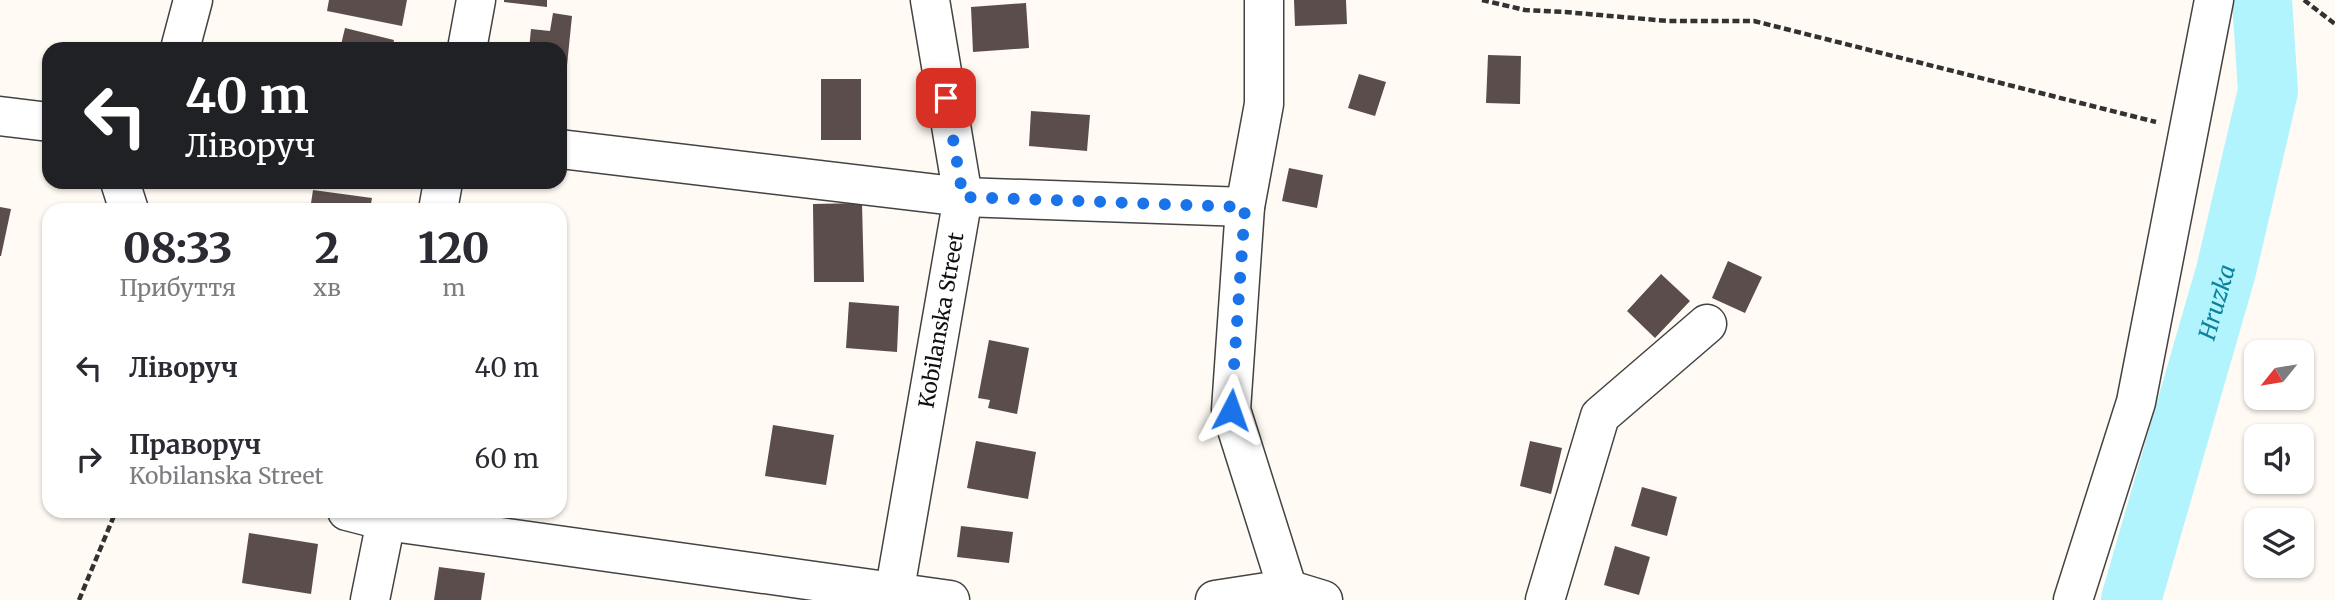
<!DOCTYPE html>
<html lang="uk">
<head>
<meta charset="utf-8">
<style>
  body { margin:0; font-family:Merriweather,serif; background:#f7f7f7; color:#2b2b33; height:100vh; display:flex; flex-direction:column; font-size:26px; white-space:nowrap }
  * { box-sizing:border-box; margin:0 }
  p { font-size:23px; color:#7c7c81 }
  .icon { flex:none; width:38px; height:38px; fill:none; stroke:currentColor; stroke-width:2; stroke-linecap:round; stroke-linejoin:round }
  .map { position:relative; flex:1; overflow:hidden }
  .drawer { position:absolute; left:42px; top:203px; width:525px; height:315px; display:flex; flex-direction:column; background:#fff; border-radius:21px; box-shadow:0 2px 5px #0004 }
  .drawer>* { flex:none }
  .banner { position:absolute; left:42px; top:42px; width:525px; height:147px; border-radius:21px; box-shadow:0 2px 5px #0004; background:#202124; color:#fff; overflow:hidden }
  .needle { width:46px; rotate:240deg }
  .fabs { position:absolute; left:2244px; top:340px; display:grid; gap:14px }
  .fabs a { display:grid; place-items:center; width:70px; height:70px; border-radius:14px; background:#fff; box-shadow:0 2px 5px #0004; font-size:35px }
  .pin { position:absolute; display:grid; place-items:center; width:60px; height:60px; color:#fff; margin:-30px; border-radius:14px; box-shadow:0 4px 10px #0006 }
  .me { position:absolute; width:77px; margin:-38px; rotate:4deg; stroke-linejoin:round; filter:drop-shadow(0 0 5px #0008) }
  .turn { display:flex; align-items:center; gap:24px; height:147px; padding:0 28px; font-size:32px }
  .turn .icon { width:91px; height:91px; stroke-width:2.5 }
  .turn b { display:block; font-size:49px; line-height:60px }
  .eta { display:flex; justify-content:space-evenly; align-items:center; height:119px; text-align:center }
  .eta b { font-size:42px; font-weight:800; line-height:49px }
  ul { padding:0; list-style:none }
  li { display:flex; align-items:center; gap:21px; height:91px; padding:0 28px }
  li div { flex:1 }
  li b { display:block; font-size:26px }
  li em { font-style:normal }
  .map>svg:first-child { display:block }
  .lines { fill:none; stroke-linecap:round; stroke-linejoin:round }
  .river { stroke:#b2f4fd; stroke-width:60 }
  .building { fill:#5a4d4b }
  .minor-casing { stroke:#434343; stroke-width:41 }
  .path { stroke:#323232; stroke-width:4.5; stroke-dasharray:7 3.5; stroke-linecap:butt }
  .minor { stroke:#fff; stroke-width:38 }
  .route { stroke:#1a73e8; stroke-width:12; stroke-dasharray:0 21.6 }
  .labels { text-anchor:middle; stroke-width:7; stroke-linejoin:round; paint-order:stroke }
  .street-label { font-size:21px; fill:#101010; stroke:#fff }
  .water-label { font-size:23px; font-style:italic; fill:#0b8099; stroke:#fff }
</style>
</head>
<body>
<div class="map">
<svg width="2335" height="600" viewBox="0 0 2335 600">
  <rect width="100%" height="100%" fill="#fffaf3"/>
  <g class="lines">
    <!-- river -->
    <path class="river" id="s1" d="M2131 600 2226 271 2268 91 2262 0"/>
  </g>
  <!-- building -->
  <path class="building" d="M329 0H407L402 26 327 11Z
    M504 0H547V7L504 2Z
    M1294 0H1346L1347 24 1295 26Z
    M1026 3 1029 48 973 52 971 7Z
    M553 13 572 16 563 105H560V49H529L531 29 550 31Z
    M345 28 394 40 392 49H340Z
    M1488 55 1521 56 1520 104 1486 103Z
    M1359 74 1386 82 1375 116 1348 108Z
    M821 79H861V140H821Z
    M1031 111 1090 115 1087 151 1029 146Z
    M1289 168 1323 175 1317 208 1282 201Z
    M313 190 372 198 370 210H310Z
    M862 203 864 282H814L813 204Z
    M0 207 11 209 1 256H0Z
    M1728 261 1762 277 1745 313 1712 298Z
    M1661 274 1690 301 1655 338 1627 311Z
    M849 302 899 306 897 352 846 348Z
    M989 340 1029 348 1017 414 988 408 990 400 978 398Z
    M773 425 834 435 826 485 765 476Z
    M976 441 1036 452 1028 499 967 488Z
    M1530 441 1562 448 1551 494 1520 486Z
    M1642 487 1677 497 1667 536 1631 526Z
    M961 526 1013 532 1009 563 957 557Z
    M249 533 318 544 311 594 242 583Z
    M1615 546 1650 557 1639 595 1604 585Z
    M439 567 485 573 481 600H434Z"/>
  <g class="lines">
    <defs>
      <g id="minor">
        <path d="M1264 0V104L1245 207 1231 410 1291 600"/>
        <path d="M180 49 193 0"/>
        <path d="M467 49 476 0"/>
        <path d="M0 116 49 122"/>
        <path d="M560 149 963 197 1245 207"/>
        <path d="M120 182 129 210"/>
        <path d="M438 210 443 182"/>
        <path d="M347 511 386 521 950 600"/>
        <path d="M370 600 388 511"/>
        <path id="s2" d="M893 600 963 197 930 0"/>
        <path d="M1215 600 1287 589 1323 600"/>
        <path d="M1545 600 1600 416 1707 324"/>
        <path d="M2073 600 2136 402 2214 0"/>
      </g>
    </defs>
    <!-- minor casing -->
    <use href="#minor" class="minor-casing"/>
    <!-- path -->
    <path class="path" d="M1482 0 1525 10 1565 12 1668 21H1754L2156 122
      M2304 0 2335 24
      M79 600 116 511"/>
    <!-- minor -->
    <use href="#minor" class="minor"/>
  </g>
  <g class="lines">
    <!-- route -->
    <path class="route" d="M946 98 963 197 1245 207 1231 410"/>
  </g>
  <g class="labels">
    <!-- street labels -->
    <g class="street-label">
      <text dy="7" stroke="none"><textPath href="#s2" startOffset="284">Kobilanska Street</textPath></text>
    </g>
    <!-- water labels -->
    <g class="water-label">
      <text dy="8" stroke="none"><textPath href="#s1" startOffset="310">Hruzka</textPath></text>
    </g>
  </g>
</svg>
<div class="fabs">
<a><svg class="needle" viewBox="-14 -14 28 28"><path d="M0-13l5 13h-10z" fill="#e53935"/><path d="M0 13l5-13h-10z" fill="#7c7c81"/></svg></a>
<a><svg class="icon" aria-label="sound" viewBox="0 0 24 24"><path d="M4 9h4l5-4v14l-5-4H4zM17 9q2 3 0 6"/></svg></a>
<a><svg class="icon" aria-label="layers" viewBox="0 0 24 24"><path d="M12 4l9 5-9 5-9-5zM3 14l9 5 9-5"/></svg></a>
</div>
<div class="pin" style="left:946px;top:98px;background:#d93025"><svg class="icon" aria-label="arrive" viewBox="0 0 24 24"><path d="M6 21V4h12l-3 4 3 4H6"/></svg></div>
<svg class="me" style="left:1231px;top:410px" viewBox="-20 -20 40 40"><path d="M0-17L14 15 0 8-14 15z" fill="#1a73e8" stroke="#fff" stroke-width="4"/></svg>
<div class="banner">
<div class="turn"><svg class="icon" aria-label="left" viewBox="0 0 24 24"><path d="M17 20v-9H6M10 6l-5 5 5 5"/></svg><div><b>40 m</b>Ліворуч</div></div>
</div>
<section class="drawer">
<div class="eta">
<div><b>08:33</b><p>Прибуття</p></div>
<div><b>2</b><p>хв</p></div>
<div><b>120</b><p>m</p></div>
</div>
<ul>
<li><svg class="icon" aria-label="left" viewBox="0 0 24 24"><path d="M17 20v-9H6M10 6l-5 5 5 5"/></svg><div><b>Ліворуч</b></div><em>40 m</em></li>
<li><svg class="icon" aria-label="right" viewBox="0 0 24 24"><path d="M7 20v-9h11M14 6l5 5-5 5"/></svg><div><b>Праворуч</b><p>Kobilanska Street</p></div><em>60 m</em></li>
</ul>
</section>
</div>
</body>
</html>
